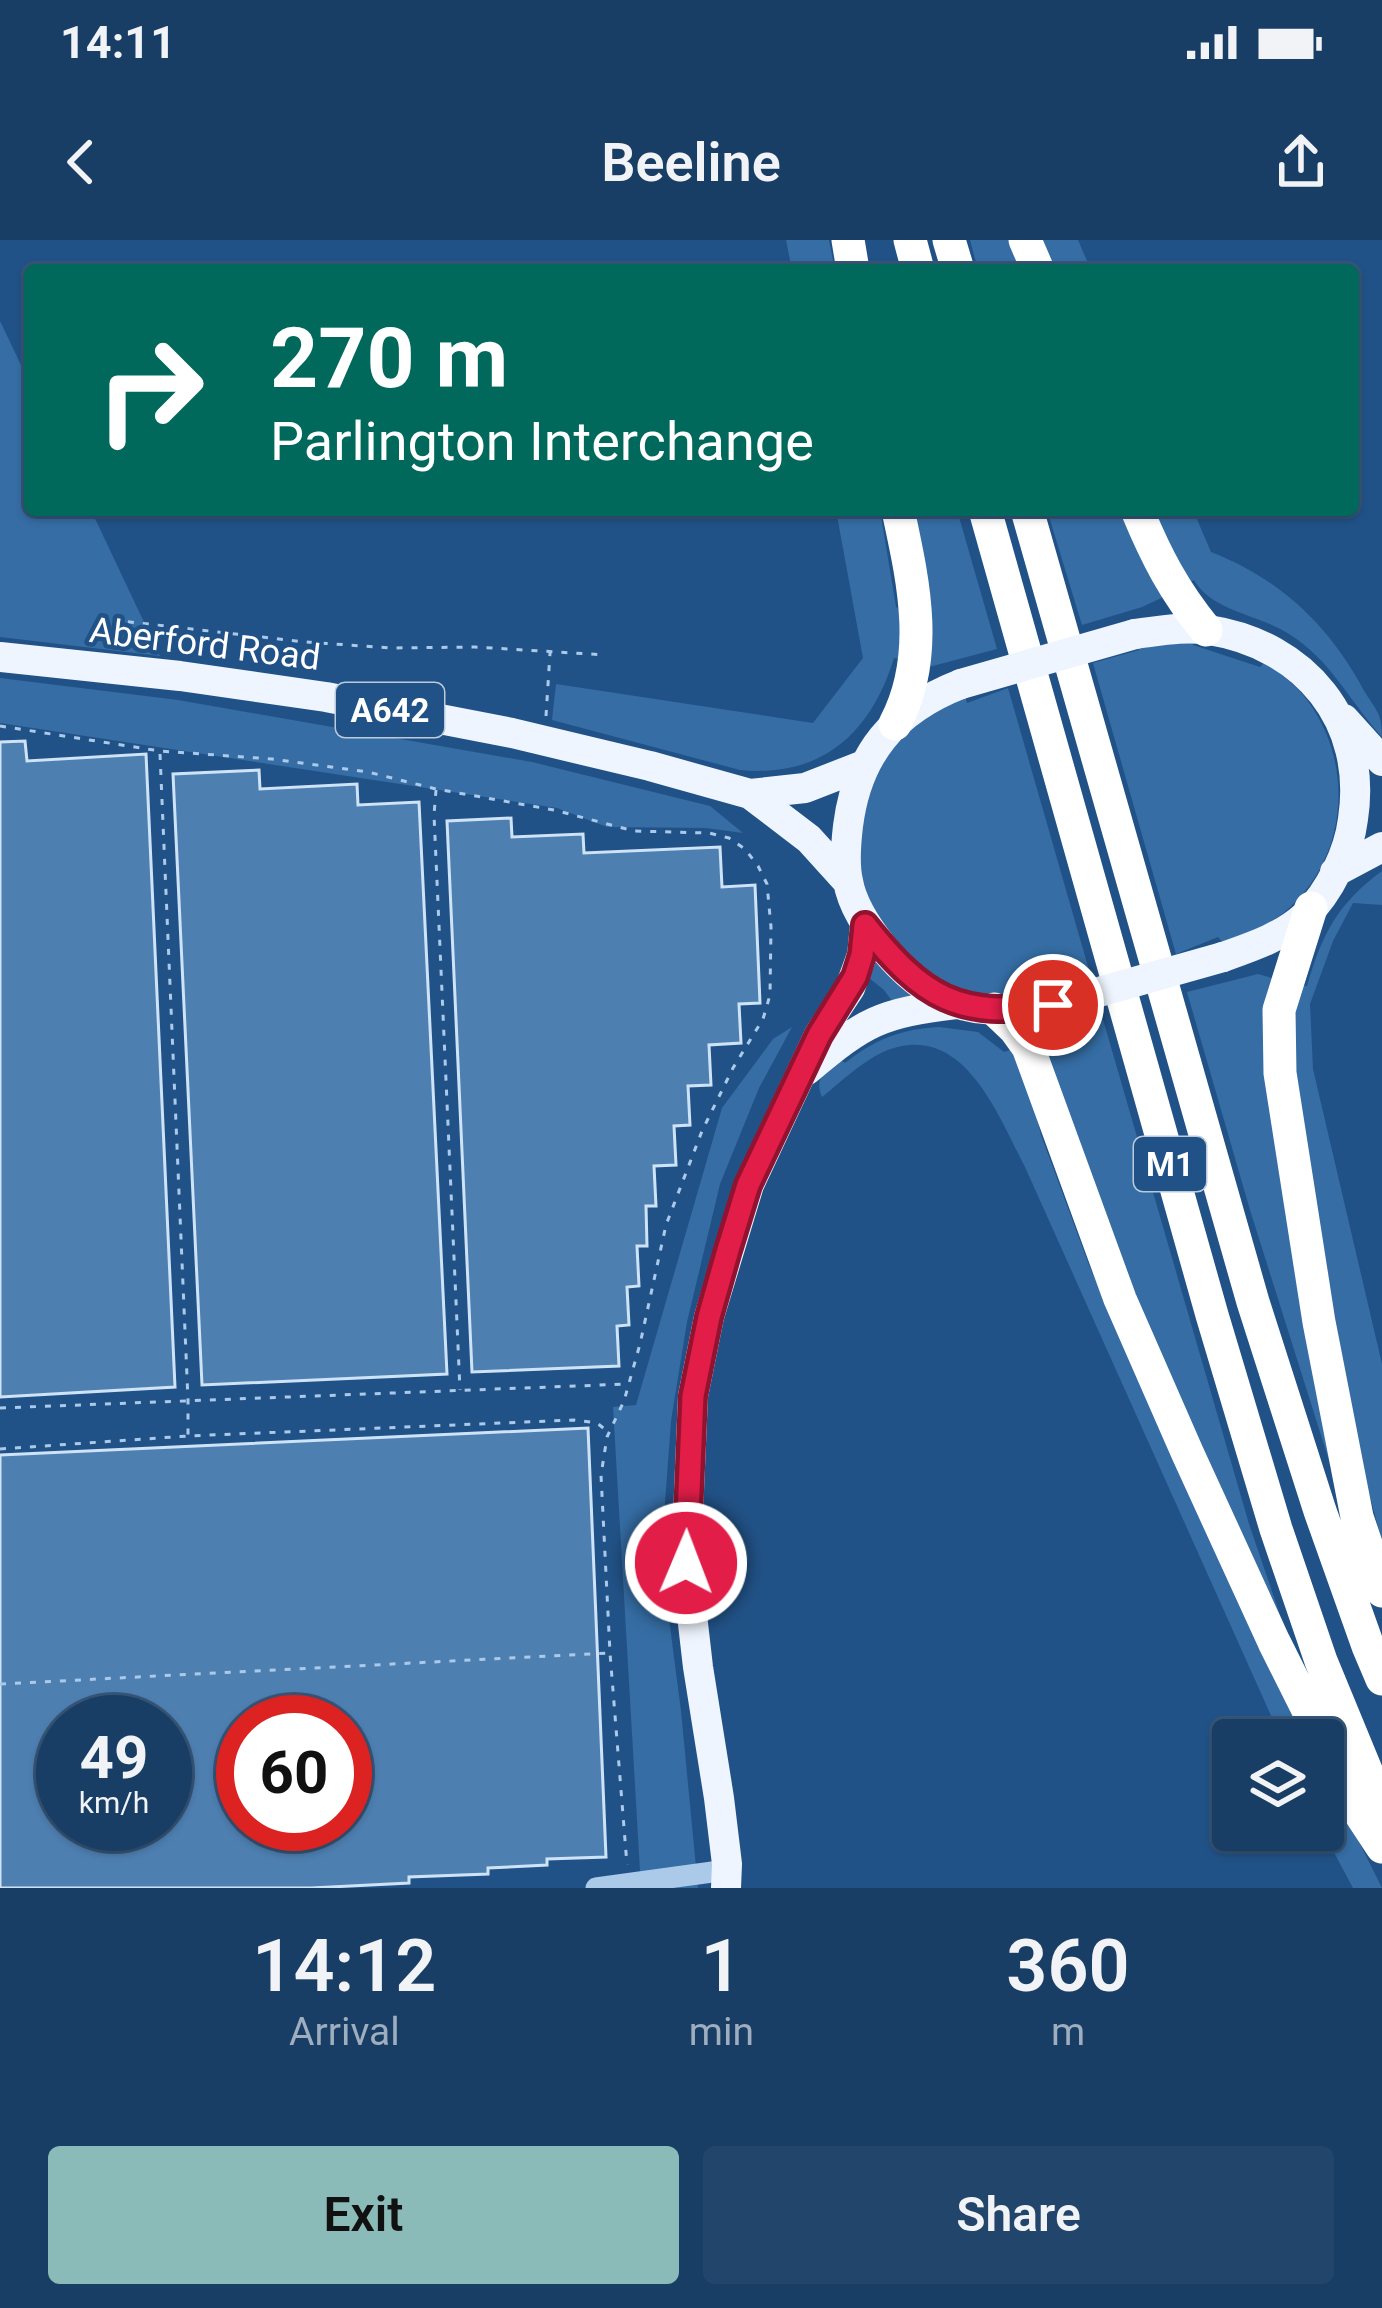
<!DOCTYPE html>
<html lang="en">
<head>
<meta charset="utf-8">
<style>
  body { margin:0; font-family:Roboto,sans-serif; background:#22456b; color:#f1f3f6; height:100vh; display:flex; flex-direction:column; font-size:45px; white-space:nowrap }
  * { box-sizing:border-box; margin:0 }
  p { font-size:39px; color:#9faebf }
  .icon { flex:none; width:66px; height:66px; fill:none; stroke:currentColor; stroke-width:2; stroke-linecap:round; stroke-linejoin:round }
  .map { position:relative; height:1648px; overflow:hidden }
  .side { display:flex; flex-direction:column; background:#193e65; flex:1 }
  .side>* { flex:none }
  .banner { position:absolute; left:24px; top:24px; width:1335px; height:252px; border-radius:12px; box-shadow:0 3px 9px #0004,0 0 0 3px #375779; background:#00695c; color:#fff; overflow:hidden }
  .tools { position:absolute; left:1212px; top:1479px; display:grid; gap:24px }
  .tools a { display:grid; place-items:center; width:132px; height:132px; border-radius:12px; background:#193e65; box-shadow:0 3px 9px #0004,0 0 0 3px #375779; font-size:60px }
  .speed { position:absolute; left:36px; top:1455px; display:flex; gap:24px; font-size:60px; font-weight:700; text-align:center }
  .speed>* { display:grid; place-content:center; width:156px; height:156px; border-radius:50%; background:#193e65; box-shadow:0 3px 9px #0004,0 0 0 3px #375779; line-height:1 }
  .speed small { font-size:30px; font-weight:400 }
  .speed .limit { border:18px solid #d22; background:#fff; color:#111 }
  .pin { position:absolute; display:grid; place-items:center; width:102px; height:102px; color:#fff; margin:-51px; border:6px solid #fff; border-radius:50%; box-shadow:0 3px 12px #0007 }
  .me { position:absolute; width:132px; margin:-66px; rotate:1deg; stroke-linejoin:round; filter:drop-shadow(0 0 9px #0008) }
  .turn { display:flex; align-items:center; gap:42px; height:252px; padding:0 48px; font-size:54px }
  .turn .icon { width:156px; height:156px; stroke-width:2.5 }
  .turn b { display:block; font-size:84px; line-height:102px }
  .eta { display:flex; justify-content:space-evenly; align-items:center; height:204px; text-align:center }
  .eta b { font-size:72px; font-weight:600; line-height:84px }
  .primary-button { display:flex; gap:24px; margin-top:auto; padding:24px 48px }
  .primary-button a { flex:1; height:138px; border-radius:12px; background:#8bbbb9; color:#111; font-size:48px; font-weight:600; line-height:138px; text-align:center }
  .primary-button a+a { background:#22456b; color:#f1f3f6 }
  .status { display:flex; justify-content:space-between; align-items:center; height:84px; padding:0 60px; background:#193e65; direction:ltr }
  .status svg { height:33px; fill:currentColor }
  header { display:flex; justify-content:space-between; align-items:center; height:156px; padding:0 48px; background:#193e65; font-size:54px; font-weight:600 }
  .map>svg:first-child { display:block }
  .green { fill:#356da4 }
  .building { fill:#4e7fb1; stroke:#cfe3f7; stroke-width:3; fill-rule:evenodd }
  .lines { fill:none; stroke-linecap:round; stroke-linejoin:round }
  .path { stroke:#abcaea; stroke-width:3; stroke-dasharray:6 9; stroke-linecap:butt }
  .minor { stroke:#abcaea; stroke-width:21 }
  .major { stroke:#eff5fe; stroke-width:30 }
  .highway { stroke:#fff; stroke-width:33 }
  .major-bridge { stroke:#eff5fe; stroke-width:30 }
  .route-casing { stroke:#92132f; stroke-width:30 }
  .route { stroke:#e11d48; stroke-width:21 }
  .labels { text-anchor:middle; stroke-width:9; stroke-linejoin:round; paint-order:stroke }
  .shield { fill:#215287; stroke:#bccbdb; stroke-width:3 }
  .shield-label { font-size:33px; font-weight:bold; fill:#fff }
  .street-label { font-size:36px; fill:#fff; stroke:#215287 }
</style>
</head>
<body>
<div class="status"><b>14:11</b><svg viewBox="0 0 49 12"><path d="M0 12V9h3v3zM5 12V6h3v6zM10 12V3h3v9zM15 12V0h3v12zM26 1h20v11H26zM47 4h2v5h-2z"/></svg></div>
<header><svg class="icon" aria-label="back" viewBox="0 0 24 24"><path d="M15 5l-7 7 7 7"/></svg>Beeline<svg class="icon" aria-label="share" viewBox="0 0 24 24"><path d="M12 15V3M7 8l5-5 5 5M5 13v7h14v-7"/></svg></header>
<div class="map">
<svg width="1382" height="1648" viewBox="0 0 1382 1648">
  <rect width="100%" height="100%" fill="#215287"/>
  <!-- green -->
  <path class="green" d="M786 0H829L835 30H792Z
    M970 0H1018L1031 30H978Z
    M1043 0H1078L1091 30H1056Z
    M0 81 30 144V270H91L160 416 0 397Z
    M836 270H880L896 367 903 371 902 419 894 418C871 493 822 538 740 530L552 480 556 444 813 483 863 418Z
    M904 270H957L997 409 925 428Z
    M1047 270H1130L1168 355 1142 367 1082 385Z
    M1155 270H1193L1211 312C1278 338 1327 383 1362 447 1374 469 1382 470 1382 497 1350 462 1331 420 1289 394 1258 374 1213 372 1194 340L1184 345Z
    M1191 400 1193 405 1260 427 1265 422C1283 435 1300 448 1312 467 1354 530 1346 618 1288 669 1269 686 1246 693 1223 703L1218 697 1176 714 1093 423 1139 410V407Z
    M0 438 178 460 532 522 710 566 743 593 706 588 607 587 557 568 0 483Z
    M1008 448 1091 737 1051 745V752L998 757 959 749 935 738 924 731 878 683 863 646 856 607 875 530 907 488 965 456 967 463Z
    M1382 631V665L1353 663 1333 701 1310 764 1313 829 1382 1124V1301L1364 1235 1344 1130 1294 832 1295 744 1307 746C1322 694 1338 663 1382 631Z
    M871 715 912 756 892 761 884 750 864 734Z
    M1258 734 1275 739 1366 1338 1250 970 1187 752Z
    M1102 776 1249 1284 1288 1398 1161 1126 1033 798 1065 791Z
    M792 787 759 848 720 944 687 1082 671 1181 661 1317 681 1471 698 1648H641L613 1167 636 1165 722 868 773 799Z
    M939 787 978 792 1004 812 1016 808 1027 836 1041 895 1089 1025 1181 1234 1308 1500H1282L1025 927C997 873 962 778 883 812 861 822 841 842 822 857 814 840 825 828 836 816L845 823C875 799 902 789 939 787Z
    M1323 1530 1382 1648H1353L1322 1590Z"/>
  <!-- building -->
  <path class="building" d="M25 501 27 521 146 514 175 1147 0 1157V502Z
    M259 530 260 549 357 544 358 565 419 562 447 1134 202 1145 173 534Z
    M511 578 512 597 583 594 584 613 720 607 722 647 755 645 760 763 739 764 741 803 709 805 711 845 688 846 690 885 674 886 676 925 654 926 656 966H646L647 1006H637L639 1046 627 1047 629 1085 617 1086 619 1126 472 1132 447 581Z
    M588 1188 606 1617 547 1619V1625L488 1628V1634L409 1637V1643L311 1648H0V1215ZM63 1482H165V1584H63ZM243 1482H345V1584H243Z"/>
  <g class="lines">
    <!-- path -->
    <path class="path" d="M113 380 305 402 392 408 475 407 606 415
      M546 476 550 413
      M0 486 160 511 272 519 368 532 436 549 554 570 634 591 709 593 729 598 745 609 758 626 767 644 771 687 770 755 763 779 733 828 702 891 666 985 640 1104 624 1161 607 1197 601 1235 610 1413 627 1625
      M160 514 188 1160V1196
      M436 550 434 575 460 1150
      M0 1168 628 1144
      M0 1209 188 1196 574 1180 597 1183 607 1191
      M0 1444 609 1413"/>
    <!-- minor -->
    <path class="minor" d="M596 1648 727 1630"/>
    <!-- major -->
    <path class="major" d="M1135 394C1160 391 1184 386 1209 390 1305 405 1368 481 1353 579 1349 612 1330 652 1305 676 1282 697 1251 707 1223 717
      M0 417 180 436 326 457 512 493 650 526 750 554 805 548 864 525
      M961 444C894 470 857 514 848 586 846 603 844 624 848 641 852 665 867 687 882 706 900 729 925 751 953 762 983 774 1022 770 1053 765
      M1344 479 1382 521
      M750 554 809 599 847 641
      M1335 632 1382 607
      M807 830C865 781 881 773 956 764
      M726 1648 727 1624 719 1558 698 1427 686 1323 693 1156 709 1077 749 945 819 795 850 748 862 715 865 685"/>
    <!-- highway -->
    <path class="highway" d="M848 0 853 30
      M910 0 918 30
      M949 0 958 30
      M1025 0 1038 30
      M985 270 1212 1075 1276 1289 1321 1421 1382 1569
      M1027 270 1253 1062 1320 1271 1368 1406 1382 1439
      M1137 270C1156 316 1174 351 1206 390
      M895 484C931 416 913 340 898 270
      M1311 668 1279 770 1280 833 1319 1082 1357 1277 1382 1351
      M994 769 1015 789 1028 807 1120 1059 1187 1212 1274 1402 1359 1572 1382 1607"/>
    <!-- major-bridge -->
    <path class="major-bridge" d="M961 444 1135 394
      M1053 765 1223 717"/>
  </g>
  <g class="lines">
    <defs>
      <path id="route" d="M686 1323 693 1156 709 1077 728 1010 748 945 819 795 855 737 862 715 865 685C923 758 958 779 1053 765"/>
    </defs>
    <!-- route casing -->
    <use href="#route" class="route-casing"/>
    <!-- route -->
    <use href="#route" class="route"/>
  </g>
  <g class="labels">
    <!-- shield labels -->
    <g class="shield">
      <rect x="336" y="443" width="108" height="54" rx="9"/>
      <rect x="1134" y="897" width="72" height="54" rx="9"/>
    </g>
    <g class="shield-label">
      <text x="390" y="482">A642</text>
      <text x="1170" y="936">M1</text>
    </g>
    <!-- street labels -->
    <g class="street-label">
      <text transform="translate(205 403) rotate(7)" y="13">Aberford Road</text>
    </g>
  </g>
</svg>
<div class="tools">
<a><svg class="icon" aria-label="layers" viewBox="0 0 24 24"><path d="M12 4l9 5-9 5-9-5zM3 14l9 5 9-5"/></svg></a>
</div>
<div class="speed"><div>49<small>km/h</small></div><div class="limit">60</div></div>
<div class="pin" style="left:1053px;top:765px;background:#d93025"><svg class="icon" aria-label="arrive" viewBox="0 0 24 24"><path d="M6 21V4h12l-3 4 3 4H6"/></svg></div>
<svg class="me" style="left:686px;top:1323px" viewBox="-20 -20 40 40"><circle r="17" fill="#e11d48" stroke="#fff" stroke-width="3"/><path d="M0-11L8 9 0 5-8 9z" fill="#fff"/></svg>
<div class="banner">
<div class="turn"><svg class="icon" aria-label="right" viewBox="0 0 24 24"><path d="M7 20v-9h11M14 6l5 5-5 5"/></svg><div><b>270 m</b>Parlington Interchange</div></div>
</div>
</div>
<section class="side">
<div class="eta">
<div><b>14:12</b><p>Arrival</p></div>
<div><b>1</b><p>min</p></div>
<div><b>360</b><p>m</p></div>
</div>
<div class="primary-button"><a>Exit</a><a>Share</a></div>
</section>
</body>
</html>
